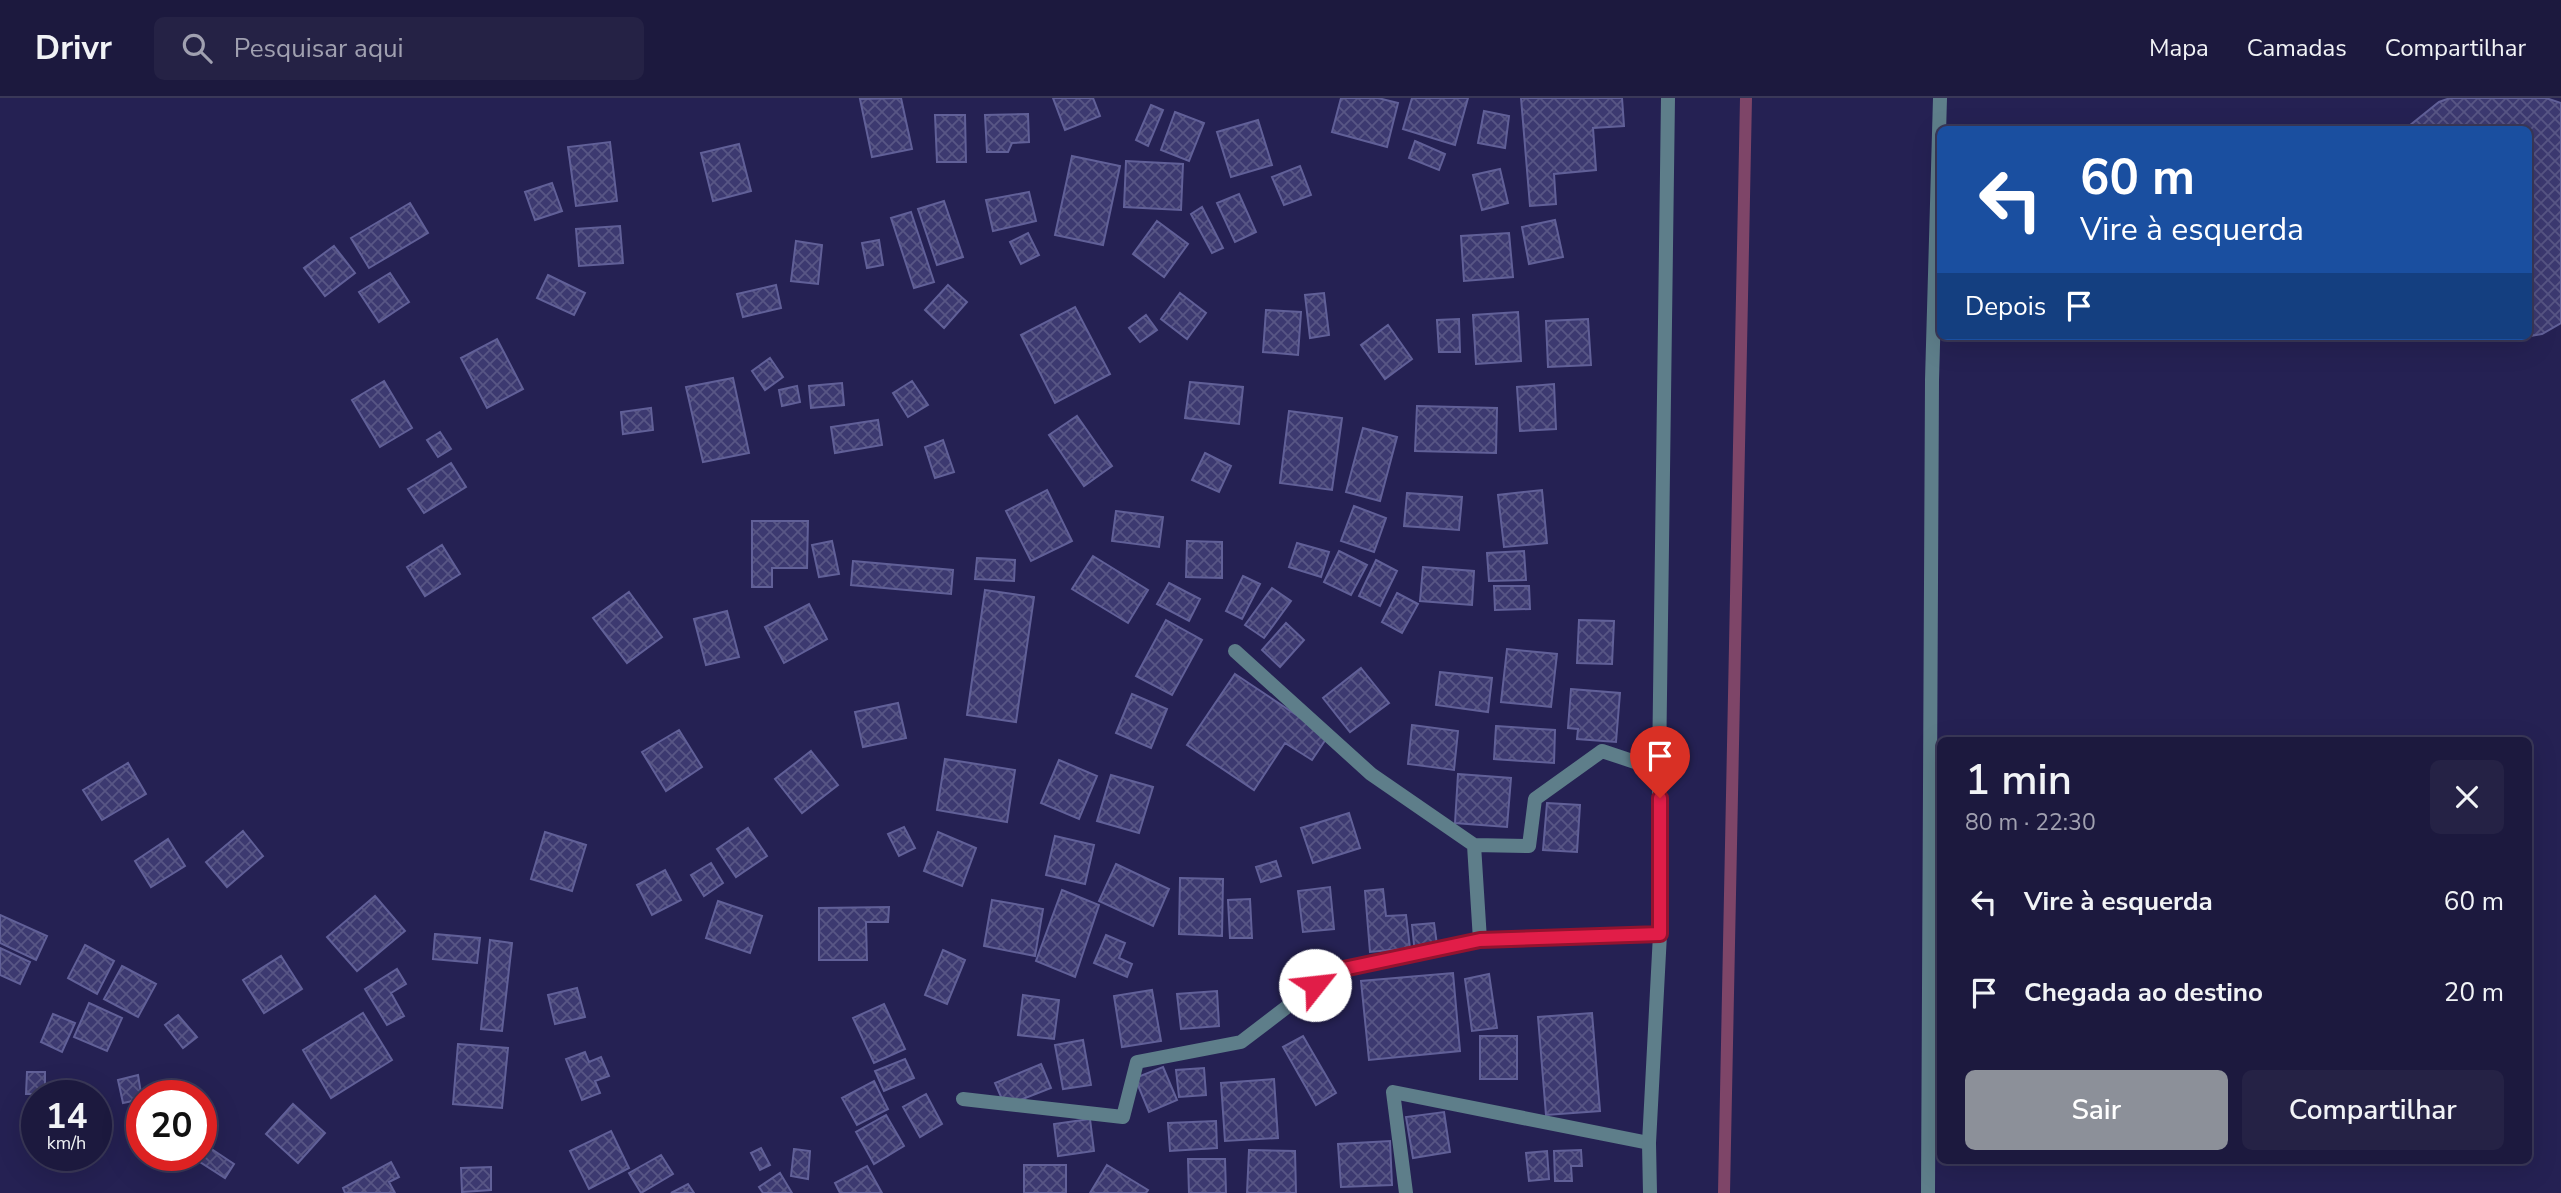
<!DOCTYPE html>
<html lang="pt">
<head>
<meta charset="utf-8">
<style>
  body { margin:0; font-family:"Nunito Sans",sans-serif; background:#252245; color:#f1f3f6; height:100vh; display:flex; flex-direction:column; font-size:26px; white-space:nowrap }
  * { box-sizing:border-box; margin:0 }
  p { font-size:23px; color:#a0a0b0 }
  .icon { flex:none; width:38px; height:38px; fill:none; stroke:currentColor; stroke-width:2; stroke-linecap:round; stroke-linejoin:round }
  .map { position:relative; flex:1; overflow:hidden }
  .details { position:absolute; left:1937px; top:639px; width:595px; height:427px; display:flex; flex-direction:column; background:#1c193e; border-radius:10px; box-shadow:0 7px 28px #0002,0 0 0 2px #3a3858 }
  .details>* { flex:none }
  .hud { position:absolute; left:1937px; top:28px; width:595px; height:214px; border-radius:10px; box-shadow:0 7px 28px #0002,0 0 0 2px #3a3858; background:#1a4fa0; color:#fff; overflow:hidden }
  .speed { position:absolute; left:21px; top:982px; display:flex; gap:14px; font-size:35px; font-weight:700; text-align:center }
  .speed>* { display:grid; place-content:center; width:91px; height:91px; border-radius:50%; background:#1c193e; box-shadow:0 7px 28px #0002,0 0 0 2px #3a3858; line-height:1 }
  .speed small { font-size:18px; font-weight:400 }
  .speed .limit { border:10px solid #d22; background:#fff; color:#111 }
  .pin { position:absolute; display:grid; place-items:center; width:60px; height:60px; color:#fff; margin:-72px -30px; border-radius:50% 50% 50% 0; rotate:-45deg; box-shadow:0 0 7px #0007 }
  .pin .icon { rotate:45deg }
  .me { position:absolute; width:77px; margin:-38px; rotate:61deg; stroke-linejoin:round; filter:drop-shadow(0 0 5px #0008) }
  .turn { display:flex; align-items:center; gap:24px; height:147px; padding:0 28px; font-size:32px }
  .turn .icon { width:91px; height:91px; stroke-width:2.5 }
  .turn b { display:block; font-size:49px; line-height:60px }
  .then { display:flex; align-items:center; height:66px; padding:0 28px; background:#0003; gap:14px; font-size:26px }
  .round { display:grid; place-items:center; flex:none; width:74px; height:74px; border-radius:10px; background:#252245 }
  .summary { display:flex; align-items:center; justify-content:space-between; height:119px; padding:0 28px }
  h1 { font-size:42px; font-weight:600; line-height:52px }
  .cta { display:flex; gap:14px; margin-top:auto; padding:14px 28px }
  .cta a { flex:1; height:80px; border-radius:10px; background:#8c9099; color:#fff; font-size:28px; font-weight:600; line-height:80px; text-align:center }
  .cta a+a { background:#252245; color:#f1f3f6 }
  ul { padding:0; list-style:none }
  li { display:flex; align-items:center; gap:21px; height:91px; padding:0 28px }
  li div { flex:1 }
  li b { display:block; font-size:26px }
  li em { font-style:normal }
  header { display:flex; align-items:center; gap:42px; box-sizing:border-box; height:98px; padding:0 35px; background:#1c193e; border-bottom:2px solid #3a3858 }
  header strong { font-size:33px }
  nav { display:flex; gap:38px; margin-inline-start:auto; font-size:24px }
  .search { width:490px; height:63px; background:#252245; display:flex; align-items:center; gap:18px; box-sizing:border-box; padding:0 24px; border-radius:10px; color:#a0a0b0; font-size:26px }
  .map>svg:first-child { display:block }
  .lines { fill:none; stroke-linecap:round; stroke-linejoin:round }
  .stream { stroke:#7e4568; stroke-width:12 }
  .building { fill:url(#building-cross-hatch); stroke:#616098; stroke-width:2 }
  .service { stroke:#5e7e8a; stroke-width:14 }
  .minor { stroke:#5e7e8a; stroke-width:14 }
  .route-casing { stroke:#92132f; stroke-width:18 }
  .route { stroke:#e11d48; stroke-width:12 }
</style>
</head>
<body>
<header>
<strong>Drivr</strong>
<div class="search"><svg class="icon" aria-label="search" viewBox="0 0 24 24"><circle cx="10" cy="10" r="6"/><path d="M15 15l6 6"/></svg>Pesquisar aqui</div>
<nav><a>Mapa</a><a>Camadas</a><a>Compartilhar</a></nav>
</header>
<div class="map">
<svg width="2561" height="1095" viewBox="0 0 2561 1095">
  <defs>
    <pattern id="building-cross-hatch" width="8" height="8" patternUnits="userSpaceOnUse" patternTransform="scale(1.75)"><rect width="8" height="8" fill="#3c3970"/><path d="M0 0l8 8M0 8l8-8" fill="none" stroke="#585685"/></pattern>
  </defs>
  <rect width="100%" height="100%" fill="#252153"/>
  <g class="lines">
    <!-- stream -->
    <path class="stream" d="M1724 1095 1746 0"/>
  </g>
  <!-- building -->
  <path class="building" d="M901 0 912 51 872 59 860 1Z
    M1053 0H1093L1100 18 1065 32Z
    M1341 0H1378L1398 5 1387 49 1332 34Z
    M1412 0H1468L1455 47 1403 31Z
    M1521 0H1622L1624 28 1593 30 1596 72 1554 76 1556 106 1530 108Z
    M2450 0H2546L2561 5V225L2542 236 2502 243 2465 238H2529V32H2404L2439 4Z
    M1151 7 1163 12 1148 48 1136 42Z
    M1484 13 1509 18 1505 50 1478 45Z
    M1175 14 1204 25 1189 63 1161 52Z
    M1028 16 1029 44 1012 45 1008 54H987L985 17Z
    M935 17H965L966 64H937Z
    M1258 22 1272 67 1231 79 1217 34Z
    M1415 43 1445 56 1439 72 1409 60Z
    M610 44 617 103 576 108 568 49Z
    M739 46 751 93 713 103 701 55Z
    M1072 58 1120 68 1103 147 1055 137Z
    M1126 63 1183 66 1181 112 1124 109Z
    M1300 68 1311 97 1284 107 1272 79Z
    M1500 71 1508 105 1482 112 1473 77Z
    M552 85 562 113 535 122 525 94Z
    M1029 94 1036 123 993 133 986 102Z
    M1239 96 1256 134 1235 144 1217 105Z
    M944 103 963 159 937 167 918 111Z
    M410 105 428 135 369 170 351 140Z
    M1202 109 1223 150 1212 155 1191 116Z
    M911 114 934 184 914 190 891 120Z
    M1555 122 1563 159 1529 166 1522 129Z
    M1157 123 1188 146 1164 179 1133 156Z
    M620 128 623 165 579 168 576 131Z
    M1028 135 1039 157 1021 166 1010 144Z
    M1509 135 1513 179 1464 183 1461 138Z
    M879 142 883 167 867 170 862 145Z
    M796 143 822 147 818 186 791 183Z
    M334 148 355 175 325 198 304 170Z
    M390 175 409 204 379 224 359 194Z
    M548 177 585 195 574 217 537 200Z
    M776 187 781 210 743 219 737 196Z
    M948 187 967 204 944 230 925 212Z
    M1180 195 1206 215 1187 241 1161 221Z
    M1324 195 1329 237 1310 240 1305 197Z
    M1075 209 1110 276 1055 305 1021 237Z
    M1266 212 1301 214 1298 257 1263 254Z
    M1518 214 1521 263 1476 266 1473 217Z
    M1146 217 1157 232 1140 244 1129 230Z
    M1459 221 1460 254H1439L1437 222Z
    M1588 221 1591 267 1548 269 1546 223Z
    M1388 227 1412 261 1385 281 1361 247Z
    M497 241 523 291 487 310 461 260Z
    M770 260 783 279 765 292 752 273Z
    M733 280 749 355 703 364 686 289Z
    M384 283 412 330 380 349 352 302Z
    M912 283 928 307 908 319 893 295Z
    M1190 284 1243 289 1239 326 1185 320Z
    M842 285 844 307 811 310 809 288Z
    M1554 286 1556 331 1520 333 1517 289Z
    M797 288 800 304 782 308 779 292Z
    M1417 308 1497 310 1496 355 1415 353Z
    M651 310 653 332 623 336 621 314Z
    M1289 313 1342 320 1332 392 1280 385Z
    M1077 318 1112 368 1084 388 1049 337Z
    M878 322 882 347 835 355 831 329Z
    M1363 330 1397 339 1380 403 1346 394Z
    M440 334 451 351 438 359 427 342Z
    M943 342 954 374 935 380 925 349Z
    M1205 355 1231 368 1219 394 1192 382Z
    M451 365 466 389 424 415 408 391Z
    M1047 392 1072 443 1031 463 1006 413Z
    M1542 392 1547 445 1504 449 1498 397Z
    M1407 395 1462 399 1459 432 1404 428Z
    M1354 408 1386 420 1374 454 1341 443Z
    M1116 413 1163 419 1159 449 1112 443Z
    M752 423H808L807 470H772V489H752Z
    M832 443 839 476 819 479 812 447Z
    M1187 443 1222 444V480L1186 479Z
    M1297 445 1329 454 1321 479 1289 469Z
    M442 447 460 476 425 498 407 469Z
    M1339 453 1367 467 1351 497 1324 484Z
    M1524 453 1526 482 1489 483 1487 455Z
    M1093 458 1148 492 1128 525 1072 491Z
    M977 460 1015 462 1014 483 975 481Z
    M1376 462 1397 473 1380 508 1359 498Z
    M853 463 953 472 951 496 851 487Z
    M1423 469 1474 473 1472 507 1420 503Z
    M1243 478 1260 486 1242 521 1226 513Z
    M1169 485 1200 501 1189 523 1157 506Z
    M1494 488H1529L1530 511 1495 512Z
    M1272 490 1291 503 1264 540 1245 527Z
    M985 492 1034 499 1016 624 967 617Z
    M629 494 662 539 627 565 593 520Z
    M1397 495 1418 506 1402 535 1382 524Z
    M809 506 827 541 784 565 765 529Z
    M727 513 739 559 706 567 694 521Z
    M1166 522 1202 542 1172 597 1136 578Z
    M1579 522 1614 523 1612 566 1577 565Z
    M1286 525 1304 542 1280 569 1262 552Z
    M1507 551 1557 556 1551 609 1501 604Z
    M1361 570 1389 605 1350 634 1323 600Z
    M1440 574 1492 580 1488 614 1436 607Z
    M1235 576 1328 638 1312 662 1285 645 1254 692 1187 647Z
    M1571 591 1620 595 1616 644 1577 641 1578 631 1568 630Z
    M1132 596 1167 611 1151 650 1116 635Z
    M898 605 906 640 863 649 855 614Z
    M1412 627 1458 633 1454 672 1408 666Z
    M1496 628 1555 632 1554 665 1494 661Z
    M679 632 702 669 666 693 642 654Z
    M811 653 838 687 802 715 775 681Z
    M945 661 1015 672 1007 724 937 712Z
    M1059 662 1097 678 1079 721 1041 705Z
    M128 665 146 696 102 722 83 692Z
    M1458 676 1511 680 1507 729 1455 725Z
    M1111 677 1153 689 1139 735 1097 723Z
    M1547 705 1580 707 1577 754 1543 752Z
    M1349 715 1360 750 1313 765 1301 730Z
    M904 729 915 750 899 758 888 736Z
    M748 730 767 758 736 779 717 751Z
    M243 733 263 758 227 789 206 764Z
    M545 734 586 747 572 793 531 781Z
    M938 734 976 750 962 788 924 773Z
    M1055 738 1094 747 1085 786 1046 777Z
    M168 741 185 768 151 789 135 763Z
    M1276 763 1281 778 1261 784 1256 769Z
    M711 765 723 785 704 798 691 777Z
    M1116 766 1169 791 1153 828 1099 803Z
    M665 772 681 802 652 817 637 787Z
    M1180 780 1223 781 1222 838 1179 836Z
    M1330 789 1334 831 1303 834 1298 793Z
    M1383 791 1386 818 1406 817 1410 850 1370 854 1365 793Z
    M1062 792 1099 807 1075 879 1036 863Z
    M375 798 405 833 357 873 327 839Z
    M1250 801 1252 840H1230L1228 802Z
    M992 802 1043 811 1035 858 984 848Z
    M718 803 762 818 750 855 706 840Z
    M889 809 888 824H866L867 862H819V810Z
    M0 817 47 838 36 862 0 845Z
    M1434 825 1438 854 1415 856 1412 827Z
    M435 836 480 840 477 865 433 861Z
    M1106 837 1125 845 1119 860 1132 866 1127 879 1094 865Z
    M490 842 512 845 502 933 481 931Z
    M85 847 114 863 97 896 68 880Z
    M0 850 30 864 20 886 0 877Z
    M943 852 965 862 947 906 925 897Z
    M281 858 302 891 264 915 243 882Z
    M122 868 156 886 138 919 104 901Z
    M397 871 406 886 391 895 404 918 387 927 365 891Z
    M1453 875 1460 953 1369 962 1361 883Z
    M1489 876 1497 930 1472 933 1465 881Z
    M577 890 585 919 555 926 548 897Z
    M1152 892 1161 943 1122 949 1114 898Z
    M1217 893 1219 928 1181 931 1177 896Z
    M1023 897 1059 902 1054 941 1018 937Z
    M89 905 122 920 107 953 74 939Z
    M884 906 905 951 874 965 853 920Z
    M363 915 392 962 331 1000 303 952Z
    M1592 915 1600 1013 1546 1017 1538 919Z
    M53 916 75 925 62 954 41 944Z
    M178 917 197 939 183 950 165 927Z
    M1303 938 1336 995 1316 1007 1283 949Z
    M1480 938H1517V981H1480Z
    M1083 942 1091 987 1063 991 1055 947Z
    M458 946 508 950 502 1010 453 1006Z
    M585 954 589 964 601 959 609 978 595 983 600 995 582 1002 566 961Z
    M905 961 914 980 884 993 875 973Z
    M1041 966 1051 990 1005 1008 995 985Z
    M1163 969 1177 1002 1149 1014 1135 980Z
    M1204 970 1206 997 1179 999 1176 972Z
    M27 974H45V996H26Z
    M138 977 142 1001 123 1005 118 982Z
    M1274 981 1278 1040 1225 1043 1221 985Z
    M874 983 888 1011 857 1027 842 1000Z
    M926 996 942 1026 920 1039 903 1009Z
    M293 1006 325 1035 298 1065 266 1036Z
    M1444 1014 1450 1054 1413 1060 1406 1019Z
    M886 1017 904 1048 874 1066 856 1034Z
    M1090 1021 1094 1053 1058 1058 1054 1026Z
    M1216 1023 1217 1050 1170 1053 1168 1025Z
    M611 1033 629 1070 589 1091 570 1053Z
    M1390 1043 1392 1087 1341 1089 1338 1046Z
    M201 1044 234 1066 225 1080 189 1057H201Z
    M761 1050 770 1067 760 1072 751 1055Z
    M794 1051 810 1053 808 1081 791 1078Z
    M1249 1052 1295 1053 1296 1095H1247Z
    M1581 1052 1582 1068H1571L1572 1083H1555L1554 1053Z
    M1547 1053 1549 1081 1529 1083 1526 1055Z
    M661 1057 673 1076 641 1095 629 1075Z
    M1188 1061H1225L1226 1095H1189Z
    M391 1064 399 1079 389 1084 395 1095H345L343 1090Z
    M1024 1067H1066V1095H1024Z
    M1107 1067 1148 1092 1146 1095H1090Z
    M867 1068 882 1095H840L835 1085Z
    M491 1069V1092L462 1094 461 1070Z
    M780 1075 792 1095H763L759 1089Z
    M688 1086 694 1095H671Z"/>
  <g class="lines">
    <!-- service -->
    <path class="service" d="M1235 553 1371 676 1474 747 1529 748 1535 701 1602 653 1659 672
      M1474 747 1480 842
      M963 1001 1123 1019 1137 964 1241 944 1334 873 1480 842 1660 836
      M1406 1095 1393 994 1649 1045
      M1928 1095 1932 282 1940 0"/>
    <!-- minor -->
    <path class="minor" d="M1650 1095 1649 1045 1660 836 1659 672 1668 0"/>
  </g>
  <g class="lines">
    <defs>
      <path id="route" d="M1315 887 1334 873 1480 842 1660 836V700"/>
    </defs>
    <!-- route casing -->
    <use href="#route" class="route-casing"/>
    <!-- route -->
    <use href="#route" class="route"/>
  </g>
</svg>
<div class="speed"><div>14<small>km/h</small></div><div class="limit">20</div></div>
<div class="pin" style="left:1660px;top:700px;background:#d93025"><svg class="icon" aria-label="arrive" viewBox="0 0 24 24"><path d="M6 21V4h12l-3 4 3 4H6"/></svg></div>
<svg class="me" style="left:1315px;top:887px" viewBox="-20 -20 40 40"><circle r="19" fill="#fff"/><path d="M0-13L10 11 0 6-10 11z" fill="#e11d48"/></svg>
<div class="hud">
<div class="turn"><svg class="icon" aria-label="left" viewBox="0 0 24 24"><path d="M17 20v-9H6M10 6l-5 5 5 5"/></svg><div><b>60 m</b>Vire à esquerda</div></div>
<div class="then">Depois<svg class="icon" aria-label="arrive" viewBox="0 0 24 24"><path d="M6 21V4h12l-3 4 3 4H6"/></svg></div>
</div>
<section class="details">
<div class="summary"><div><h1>1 min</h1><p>80 m · 22:30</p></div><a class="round"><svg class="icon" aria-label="close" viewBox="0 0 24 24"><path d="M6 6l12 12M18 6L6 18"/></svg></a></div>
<ul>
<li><svg class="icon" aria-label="left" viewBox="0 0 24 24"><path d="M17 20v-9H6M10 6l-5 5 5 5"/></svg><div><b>Vire à esquerda</b></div><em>60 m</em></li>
<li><svg class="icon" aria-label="arrive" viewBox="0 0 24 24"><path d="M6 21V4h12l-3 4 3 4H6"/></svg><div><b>Chegada ao destino</b></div><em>20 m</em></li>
</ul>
<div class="cta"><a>Sair</a><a>Compartilhar</a></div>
</section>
</div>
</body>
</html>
